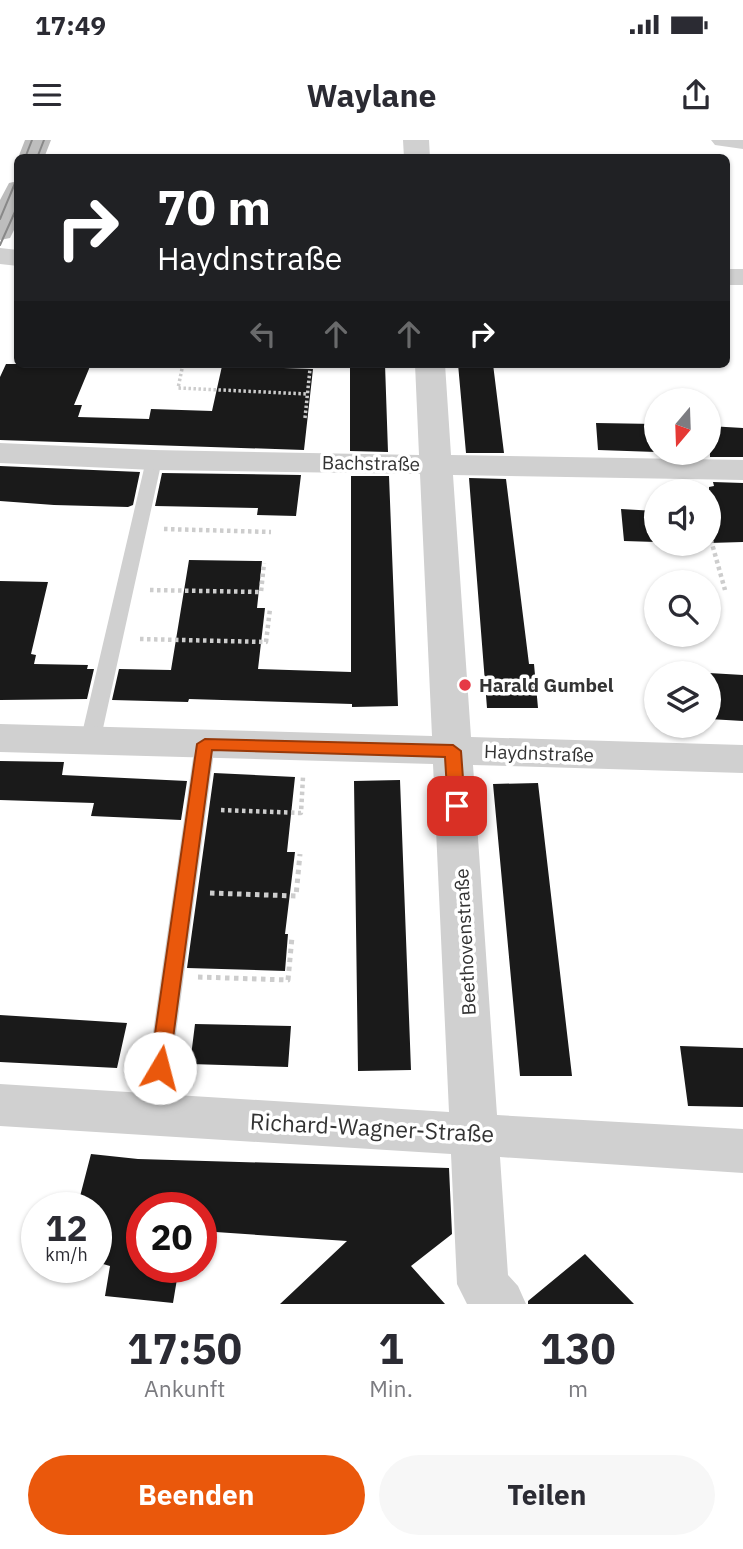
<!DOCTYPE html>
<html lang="de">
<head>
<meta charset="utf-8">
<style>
  body { margin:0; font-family:"IBM Plex Sans",sans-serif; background:#f7f7f7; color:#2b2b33; height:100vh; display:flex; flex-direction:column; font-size:26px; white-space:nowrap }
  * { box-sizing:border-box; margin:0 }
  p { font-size:23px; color:#7c7c81 }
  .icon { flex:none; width:38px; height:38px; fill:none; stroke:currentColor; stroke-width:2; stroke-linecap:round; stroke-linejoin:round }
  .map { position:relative; height:1164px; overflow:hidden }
  .sheet { display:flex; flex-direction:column; background:#fff; flex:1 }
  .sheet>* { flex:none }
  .top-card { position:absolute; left:14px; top:14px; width:716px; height:214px; border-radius:10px; box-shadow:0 2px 5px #0004; background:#202124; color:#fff; overflow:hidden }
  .needle { width:46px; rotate:199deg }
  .fabs { position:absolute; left:644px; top:248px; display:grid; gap:14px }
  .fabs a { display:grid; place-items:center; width:77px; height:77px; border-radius:50%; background:#fff; box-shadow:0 2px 5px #0004; font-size:35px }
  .speed { position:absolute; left:21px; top:1052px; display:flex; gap:14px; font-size:35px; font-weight:700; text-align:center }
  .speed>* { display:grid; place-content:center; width:91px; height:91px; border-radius:50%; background:#fff; box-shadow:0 2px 5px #0004; line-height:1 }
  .speed small { font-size:18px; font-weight:400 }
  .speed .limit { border:10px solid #d22; background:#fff; color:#111 }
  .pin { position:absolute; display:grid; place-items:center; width:60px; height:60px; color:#fff; margin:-30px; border-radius:14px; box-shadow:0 4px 10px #0006 }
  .me { position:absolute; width:77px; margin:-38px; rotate:8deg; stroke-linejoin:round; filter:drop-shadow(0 0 5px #0008) }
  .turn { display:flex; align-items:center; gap:24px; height:147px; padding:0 28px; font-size:32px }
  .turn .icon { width:91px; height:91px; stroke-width:2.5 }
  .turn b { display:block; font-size:49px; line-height:60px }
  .lanes { display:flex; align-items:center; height:66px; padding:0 28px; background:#0003; justify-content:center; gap:35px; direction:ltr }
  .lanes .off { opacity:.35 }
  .eta { display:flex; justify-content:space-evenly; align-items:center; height:119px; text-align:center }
  .eta b { font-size:42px; font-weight:700; line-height:49px }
  .cta { display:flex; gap:14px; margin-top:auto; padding:14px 28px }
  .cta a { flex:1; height:80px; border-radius:42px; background:#ea580c; color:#fff; font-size:28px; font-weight:700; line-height:80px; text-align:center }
  .cta a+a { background:#f7f7f7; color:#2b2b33 }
  .status { display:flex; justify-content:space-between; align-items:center; height:49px; padding:0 35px; background:#fff; direction:ltr }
  .status svg { height:19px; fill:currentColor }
  header { display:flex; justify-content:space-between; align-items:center; height:91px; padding:0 28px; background:#fff; font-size:32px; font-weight:700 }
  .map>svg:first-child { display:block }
  .building { fill:#1a1a1a }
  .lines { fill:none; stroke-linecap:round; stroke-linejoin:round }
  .path-far2 { stroke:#cdcdcd; stroke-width:3.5; stroke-dasharray:2.5 2.5; stroke-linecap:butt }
  .path-far1 { stroke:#cdcdcd; stroke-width:4.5; stroke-dasharray:3.5 3.5; stroke-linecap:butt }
  .path { stroke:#cdcdcd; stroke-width:5; stroke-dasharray:4.5 4.5; stroke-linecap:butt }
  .service { fill:#d0d0d0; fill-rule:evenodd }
  .minor { fill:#d0d0d0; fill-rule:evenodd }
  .secondary { fill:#bdbdbd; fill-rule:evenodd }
  .tram { stroke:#888; stroke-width:2 }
  .route { fill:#ea580c; stroke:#983908; stroke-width:2 }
  .poi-dot { fill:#e63946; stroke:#fff; stroke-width:2.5 }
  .labels { text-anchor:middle; stroke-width:7; stroke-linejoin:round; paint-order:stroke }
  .street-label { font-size:19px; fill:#333; stroke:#fff }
  .poi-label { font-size:19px; font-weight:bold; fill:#333; stroke:#fff; text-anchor:start }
  .near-street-label { font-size:23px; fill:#333; stroke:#fff }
</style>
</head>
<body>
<div class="status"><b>17:49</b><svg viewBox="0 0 49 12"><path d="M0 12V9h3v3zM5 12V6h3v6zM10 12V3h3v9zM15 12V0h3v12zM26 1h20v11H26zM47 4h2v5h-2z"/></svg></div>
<header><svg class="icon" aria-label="menu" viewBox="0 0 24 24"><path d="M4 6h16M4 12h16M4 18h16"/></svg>Waylane<svg class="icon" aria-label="share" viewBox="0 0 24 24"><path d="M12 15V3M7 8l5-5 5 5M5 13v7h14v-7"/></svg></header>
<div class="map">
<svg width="743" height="1164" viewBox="0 0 743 1164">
  <rect width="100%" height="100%" fill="#fff"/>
  <!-- building -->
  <path class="building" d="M6 224H91L74 265H82L78 277 149 279 151 269 212 271 222 226 313 229 304 310 0 300V237Z
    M350 224H385L388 312 350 311Z
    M458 224H493L504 313H466Z
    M596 283 656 284V312L598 310Z
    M709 286 743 288V317H710Z
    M0 326 140 332 133 365 128 367 54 365 0 361Z
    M162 333 301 335 296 376 257 375 258 368 155 366Z
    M351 336H389L398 566 352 567V564L189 559 188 562 112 560 119 529 171 530 189 420 262 421 257 468H265L258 529 351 532Z
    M469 338 506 339 529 524H534L538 568H487Z
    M713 342 743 343V402L709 403V347L714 346Z
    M621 369 656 371V402L624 401Z
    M0 441 48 442 31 514 36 515 34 524 88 525 87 529H94L87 559 0 560Z
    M709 533 743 535V581L709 579Z
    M0 621 64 622 62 635 187 641 181 680 91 676 94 663 0 660Z
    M214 633 295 637 287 712H295L285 794H288L285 831 187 828Z
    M400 640 411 930 358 931 354 641Z
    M538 643 567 893 572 936H520L493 644Z
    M0 875 127 883 117 928 0 922Z
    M195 884 291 886 288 927 190 924Z
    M680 906 743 908V967L688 966Z
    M91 1014 138 1019 449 1028 452 1094 411 1126 445 1164H280L347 1101 201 1091V1068H142V1127H179L173 1163 105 1156 110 1126 96 1122V1068H77Z
    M585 1114 634 1164H528V1161Z"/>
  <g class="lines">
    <!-- path-far2 -->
    <path class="path-far2" d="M183 224 178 248 307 254
      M305 278 310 229"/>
    <!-- path-far1 -->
    <path class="path-far1" d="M164 389 271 392
      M709 393 725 450
      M150 450 261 452 264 423
      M140 499 266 502 270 469
      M221 670 301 673 303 637"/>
    <!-- path -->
    <path class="path" d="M210 753 296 756 300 714
      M198 837 288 840 292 797"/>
    <!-- service -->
    <path class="service" d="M154 315 162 320 100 602 90 609 80 602 146 320Z
      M205 597 215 604 165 975 161 982 153 985 145 982 141 975 195 604Z"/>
    <!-- minor -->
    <path class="minor" d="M403 0H429L430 18H404Z
      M711 0H743V9L715 5Z
      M0 108 18 110V126L0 124Z
      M726 129H743V145H726Z
      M415 224H445L451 315 743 320V340L453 335 471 597 743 605V633L473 625 497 975 743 989V1033L500 1017 508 1135 518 1146 526 1164H467L457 1144 451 1014 0 986V944L449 972 433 624 0 612V584L432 596 420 334 154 330 0 323V303L154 310 419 315Z"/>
    <!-- secondary -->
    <path class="secondary" d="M25 0H51L44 18H18Z
      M18 41V82L10 98 0 100V60L9 43Z"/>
    <!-- tram -->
    <path class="tram" d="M25 18 32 0
      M37 18 44 0
      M0 79 18 36
      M0 105 18 65"/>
  </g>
  <!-- route -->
  <path class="route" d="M205 599 453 605 461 611 465 666 457 672 448 666 445 617 212 610 169 928 166 934H153L150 928 197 604Z"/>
  <!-- markers -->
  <circle class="poi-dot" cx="465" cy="545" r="7"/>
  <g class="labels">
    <!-- street labels -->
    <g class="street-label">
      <text transform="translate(371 323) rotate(1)" y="7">Bachstraße</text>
      <text transform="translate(539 613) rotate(2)" y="7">Haydnstraße</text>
      <text transform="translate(465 802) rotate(-93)" y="7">Beethovenstraße</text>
    </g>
    <!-- poi labels -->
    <g class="poi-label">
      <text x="479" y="552">Harald Gumbel</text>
    </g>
    <!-- near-street labels -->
    <g class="near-street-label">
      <text transform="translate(372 988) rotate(3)" y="8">Richard-Wagner-Straße</text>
    </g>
  </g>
</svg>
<div class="fabs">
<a><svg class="needle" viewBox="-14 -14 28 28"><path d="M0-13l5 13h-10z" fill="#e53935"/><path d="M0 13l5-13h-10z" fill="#7c7c81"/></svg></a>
<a><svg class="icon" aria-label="sound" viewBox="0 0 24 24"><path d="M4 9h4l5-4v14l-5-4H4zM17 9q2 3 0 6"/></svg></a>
<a><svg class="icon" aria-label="search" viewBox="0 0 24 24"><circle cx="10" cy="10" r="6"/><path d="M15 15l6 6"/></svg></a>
<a><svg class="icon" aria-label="layers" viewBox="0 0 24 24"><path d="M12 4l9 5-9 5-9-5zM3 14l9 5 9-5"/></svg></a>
</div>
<div class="speed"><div>12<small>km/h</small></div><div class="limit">20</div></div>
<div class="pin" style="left:457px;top:666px;background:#d93025"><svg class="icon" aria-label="arrive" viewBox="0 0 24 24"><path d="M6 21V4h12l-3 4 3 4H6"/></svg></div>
<svg class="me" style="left:160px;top:928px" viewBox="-20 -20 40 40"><circle r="19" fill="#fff"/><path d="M0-13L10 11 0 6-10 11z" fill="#ea580c"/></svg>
<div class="top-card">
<div class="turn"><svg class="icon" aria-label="right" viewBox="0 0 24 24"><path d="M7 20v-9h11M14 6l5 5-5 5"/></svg><div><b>70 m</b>Haydnstraße</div></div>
<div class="lanes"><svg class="icon off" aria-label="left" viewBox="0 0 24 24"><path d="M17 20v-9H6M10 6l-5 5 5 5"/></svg><svg class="icon off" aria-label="ahead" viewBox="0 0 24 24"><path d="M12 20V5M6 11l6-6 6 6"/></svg><svg class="icon off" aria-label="ahead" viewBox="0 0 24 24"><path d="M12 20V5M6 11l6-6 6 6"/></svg><svg class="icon" aria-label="right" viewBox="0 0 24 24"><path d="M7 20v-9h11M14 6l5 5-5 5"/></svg></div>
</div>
</div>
<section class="sheet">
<div class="eta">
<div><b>17:50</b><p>Ankunft</p></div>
<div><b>1</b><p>Min.</p></div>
<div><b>130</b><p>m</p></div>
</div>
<div class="cta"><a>Beenden</a><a>Teilen</a></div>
</section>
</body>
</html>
